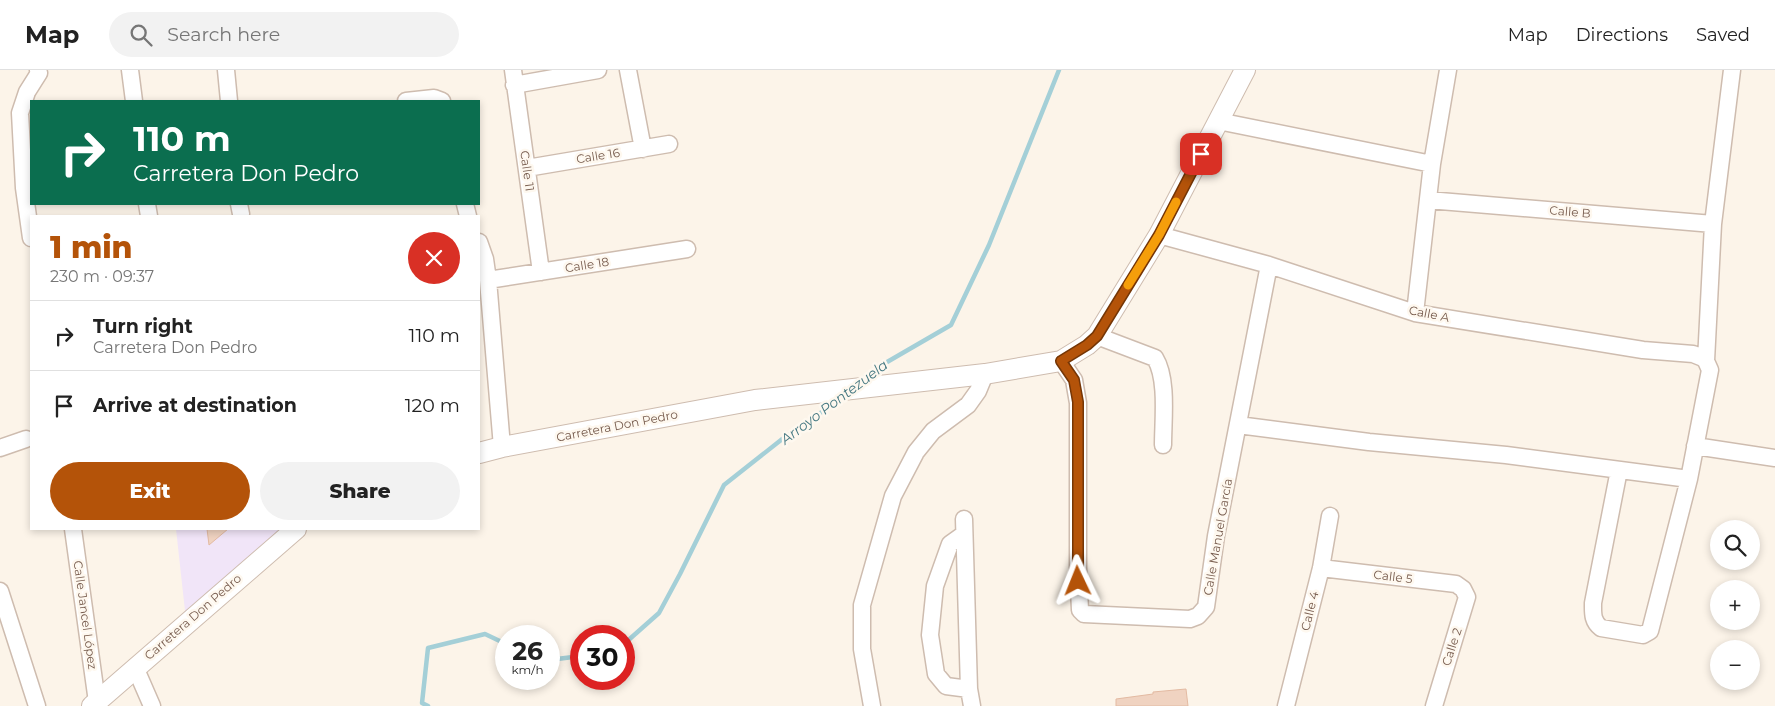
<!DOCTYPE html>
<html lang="en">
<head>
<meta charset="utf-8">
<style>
  body { margin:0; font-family:Montserrat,sans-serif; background:#f2f2f2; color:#222; height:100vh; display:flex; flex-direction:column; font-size:19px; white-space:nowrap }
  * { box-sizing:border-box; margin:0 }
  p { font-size:16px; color:#767676 }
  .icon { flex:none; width:28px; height:28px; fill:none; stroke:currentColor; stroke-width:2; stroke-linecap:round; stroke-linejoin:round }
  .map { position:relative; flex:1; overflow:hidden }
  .drawer { position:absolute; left:30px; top:145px; width:450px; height:315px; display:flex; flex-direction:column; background:#fff; border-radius:0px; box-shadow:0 2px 8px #0003 }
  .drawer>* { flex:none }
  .banner { position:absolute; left:30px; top:30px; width:450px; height:105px; border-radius:0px; box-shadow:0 2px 8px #0003; background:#0b6e4f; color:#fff; overflow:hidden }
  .fabs { position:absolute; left:1710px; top:450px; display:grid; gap:10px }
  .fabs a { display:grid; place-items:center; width:50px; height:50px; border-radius:50%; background:#fff; box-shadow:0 2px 8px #0003; font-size:25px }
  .speed { position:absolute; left:495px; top:555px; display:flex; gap:10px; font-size:25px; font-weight:700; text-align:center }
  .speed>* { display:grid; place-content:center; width:65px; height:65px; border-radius:50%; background:#fff; box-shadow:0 2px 8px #0003; line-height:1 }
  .speed small { font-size:12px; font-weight:400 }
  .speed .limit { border:8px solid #d22; background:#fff; color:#111 }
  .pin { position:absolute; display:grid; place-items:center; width:42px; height:42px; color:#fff; margin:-21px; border-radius:10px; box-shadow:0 2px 8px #0006 }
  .me { position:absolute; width:55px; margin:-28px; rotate:358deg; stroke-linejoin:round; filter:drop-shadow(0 0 4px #0008) }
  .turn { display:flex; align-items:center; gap:18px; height:105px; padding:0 20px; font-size:22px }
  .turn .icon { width:65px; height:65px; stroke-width:2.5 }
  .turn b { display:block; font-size:35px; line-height:42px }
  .round { display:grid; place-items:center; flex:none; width:52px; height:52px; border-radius:26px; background:#f2f2f2 }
  .head { display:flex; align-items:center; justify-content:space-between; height:85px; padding:0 20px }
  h1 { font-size:30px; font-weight:800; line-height:38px; color:#b45309 }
  .button { display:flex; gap:10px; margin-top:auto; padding:10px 20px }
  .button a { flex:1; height:58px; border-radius:30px; background:#b45309; color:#fff; font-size:20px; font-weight:800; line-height:58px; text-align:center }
  .button a+a { background:#f2f2f2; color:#222 }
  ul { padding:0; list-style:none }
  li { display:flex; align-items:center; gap:15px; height:70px; padding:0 20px; border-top:1px solid #e0e0e0 }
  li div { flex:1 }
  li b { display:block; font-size:19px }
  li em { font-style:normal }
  header { display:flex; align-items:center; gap:30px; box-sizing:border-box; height:70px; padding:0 25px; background:#fff; border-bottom:1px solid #e0e0e0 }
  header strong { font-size:24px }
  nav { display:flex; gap:28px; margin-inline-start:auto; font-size:18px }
  .search { width:350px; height:45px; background:#f2f2f2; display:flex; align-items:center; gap:12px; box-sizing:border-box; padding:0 18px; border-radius:28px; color:#767676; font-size:19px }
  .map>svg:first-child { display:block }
  .education { fill:#f1e5f8 }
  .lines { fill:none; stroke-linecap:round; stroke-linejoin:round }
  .stream { stroke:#a4cfd7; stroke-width:4.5 }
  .building { fill:#f0d3c1; stroke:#e3baa2 }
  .minor-casing { stroke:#cebcaf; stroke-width:19 }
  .tertiary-casing { stroke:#cebcaf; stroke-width:22 }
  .minor { stroke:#fff; stroke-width:16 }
  .tertiary { stroke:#fff; stroke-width:20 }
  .route-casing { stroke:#753606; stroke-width:12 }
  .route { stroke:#b45309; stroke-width:9 }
  .slow { stroke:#f59e0b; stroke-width:9 }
  .labels { text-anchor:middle; stroke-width:5; stroke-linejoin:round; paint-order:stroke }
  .street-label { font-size:12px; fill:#765b4d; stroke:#fef8ef }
  .water-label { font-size:14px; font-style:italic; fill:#447781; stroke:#fef8ef }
</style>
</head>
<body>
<header>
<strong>Map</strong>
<div class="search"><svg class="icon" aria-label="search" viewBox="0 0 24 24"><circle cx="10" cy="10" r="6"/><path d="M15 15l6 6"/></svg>Search here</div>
<nav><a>Map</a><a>Directions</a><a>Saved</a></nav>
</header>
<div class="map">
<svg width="1775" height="636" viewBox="0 0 1775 636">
  <rect width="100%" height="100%" fill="#fcf4e9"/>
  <!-- education -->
  <path class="education" d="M176 459H291L186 550Z"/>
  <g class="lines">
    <!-- stream -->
    <path class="stream" d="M861 311 875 299 951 255 989 175 1059 0
      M624 574 659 543 680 504 724 415 781 370 813 349 839 328
      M549 590 581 586
      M428 636 422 633 428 578 485 564 506 574"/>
  </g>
  <!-- building -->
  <path class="building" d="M207 459H228L209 475Z
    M1186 619 1188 636H1116V629L1153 624V622Z"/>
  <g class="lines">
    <defs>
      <path id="minor" d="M130 0 134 31
        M226 0 229 31
        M513 0 541 202
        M628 0 643 79
        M514 15 598 0
        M406 31 434 28 442 31
        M1218 51 1432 94
        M527 98 669 74
        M1428 130 1713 154
        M147 134 149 146
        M239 134 241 144
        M465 134 468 146
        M1159 165 1269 195 1415 243 1643 280 1693 284 1703 288 1706 291
        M31 168 24 118 20 43 27 22 39 3 38 0
        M479 172 485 189 488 210 502 377
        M488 210 687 179
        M1415 243 1432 94 1448 0
        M1097 266 1155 288C1168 309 1163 350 1163 375
        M1061 291 1074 310 1078 333V497L1080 540 1084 544 1190 549 1198 546 1206 537 1216 466 1269 195
        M1238 355 1369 372 1506 385 1689 409
        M1695 376 1775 388
        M0 378 26 369
        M1619 400 1593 533C1593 543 1592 551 1601 558L1643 565 1650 561 1689 409 1710 300 1706 291 1713 154 1732 0
        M964 449 969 619 972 636
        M73 459 97 632
        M964 464 950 474 935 516 930 565 936 604 946 616 969 619
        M1321 498 1456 514 1463 519 1467 527 1434 636
        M0 521 37 636
        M135 597 152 636
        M872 636 862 579V535L893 426 916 382 933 361 968 335 978 321 985 304
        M1286 636 1321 498 1330 446"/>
      <path id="tertiary" d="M479 383 502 377 755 330 985 304 1061 291 1087 275 1097 266 1159 165 1245 0
        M92 636 296 459"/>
    </defs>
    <!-- minor casing -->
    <use href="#minor" class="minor-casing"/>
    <!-- tertiary casing -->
    <use href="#tertiary" class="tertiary-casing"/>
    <!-- minor -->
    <use href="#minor" class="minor"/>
    <!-- tertiary -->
    <use href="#tertiary" class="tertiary"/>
  </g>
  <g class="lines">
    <defs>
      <path id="route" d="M1078 511V332L1074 310 1061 291 1087 275 1097 266 1159 165 1201 84"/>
    </defs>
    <!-- route casing -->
    <use href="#route" class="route-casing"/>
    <!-- route -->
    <use href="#route" class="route"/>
    <!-- slow -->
    <path class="slow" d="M1128 215 1159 165 1176 132"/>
  </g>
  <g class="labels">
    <!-- street labels -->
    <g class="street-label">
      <text transform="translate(598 86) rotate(-9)" y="4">Calle 16</text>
      <text transform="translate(527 101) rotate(82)" y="4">Calle 11</text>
      <text transform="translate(1570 142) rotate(5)" y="4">Calle B</text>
      <text transform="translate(587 195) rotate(-9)" y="4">Calle 18</text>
      <text transform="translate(1429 244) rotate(11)" y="4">Calle A</text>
      <text transform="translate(617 356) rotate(-11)" y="4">Carretera Don Pedro</text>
      <text transform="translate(1218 467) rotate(-80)" y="4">Calle Manuel García</text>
      <text transform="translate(1393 507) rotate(7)" y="4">Calle 5</text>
      <text transform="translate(1310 541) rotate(-76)" y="4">Calle 4</text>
      <text transform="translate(85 545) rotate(82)" y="4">Calle Jancel López</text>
      <text transform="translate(193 547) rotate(-41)" y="4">Carretera Don Pedro</text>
      <text transform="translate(1452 577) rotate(-72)" y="4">Calle 2</text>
    </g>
    <!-- water labels -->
    <g class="water-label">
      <text transform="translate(834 332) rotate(-37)" y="5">Arroyo Pontezuela</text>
    </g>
  </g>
</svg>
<div class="fabs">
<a><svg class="icon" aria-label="search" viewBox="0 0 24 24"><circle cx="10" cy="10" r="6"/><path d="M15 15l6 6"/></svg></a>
<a>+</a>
<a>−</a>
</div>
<div class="speed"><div>26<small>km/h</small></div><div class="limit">30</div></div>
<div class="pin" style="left:1201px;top:84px;background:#d93025"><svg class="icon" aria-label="arrive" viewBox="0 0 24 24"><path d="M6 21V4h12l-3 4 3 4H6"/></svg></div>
<svg class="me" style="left:1078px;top:511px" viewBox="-20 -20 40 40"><path d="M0-17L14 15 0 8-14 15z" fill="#b45309" stroke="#fff" stroke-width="4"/></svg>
<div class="banner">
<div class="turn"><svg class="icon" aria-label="right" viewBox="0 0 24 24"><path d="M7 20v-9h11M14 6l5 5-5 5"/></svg><div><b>110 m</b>Carretera Don Pedro</div></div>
</div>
<section class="drawer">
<div class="head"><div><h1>1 min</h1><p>230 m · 09:37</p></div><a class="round" style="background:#d93025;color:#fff"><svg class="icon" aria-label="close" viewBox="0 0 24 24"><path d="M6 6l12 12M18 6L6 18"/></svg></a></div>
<ul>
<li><svg class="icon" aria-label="right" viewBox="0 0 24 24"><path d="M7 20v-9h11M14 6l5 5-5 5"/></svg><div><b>Turn right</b><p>Carretera Don Pedro</p></div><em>110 m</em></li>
<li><svg class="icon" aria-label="arrive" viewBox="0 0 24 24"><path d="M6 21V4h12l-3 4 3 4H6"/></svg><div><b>Arrive at destination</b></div><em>120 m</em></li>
</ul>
<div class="button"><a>Exit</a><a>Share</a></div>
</section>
</div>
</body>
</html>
